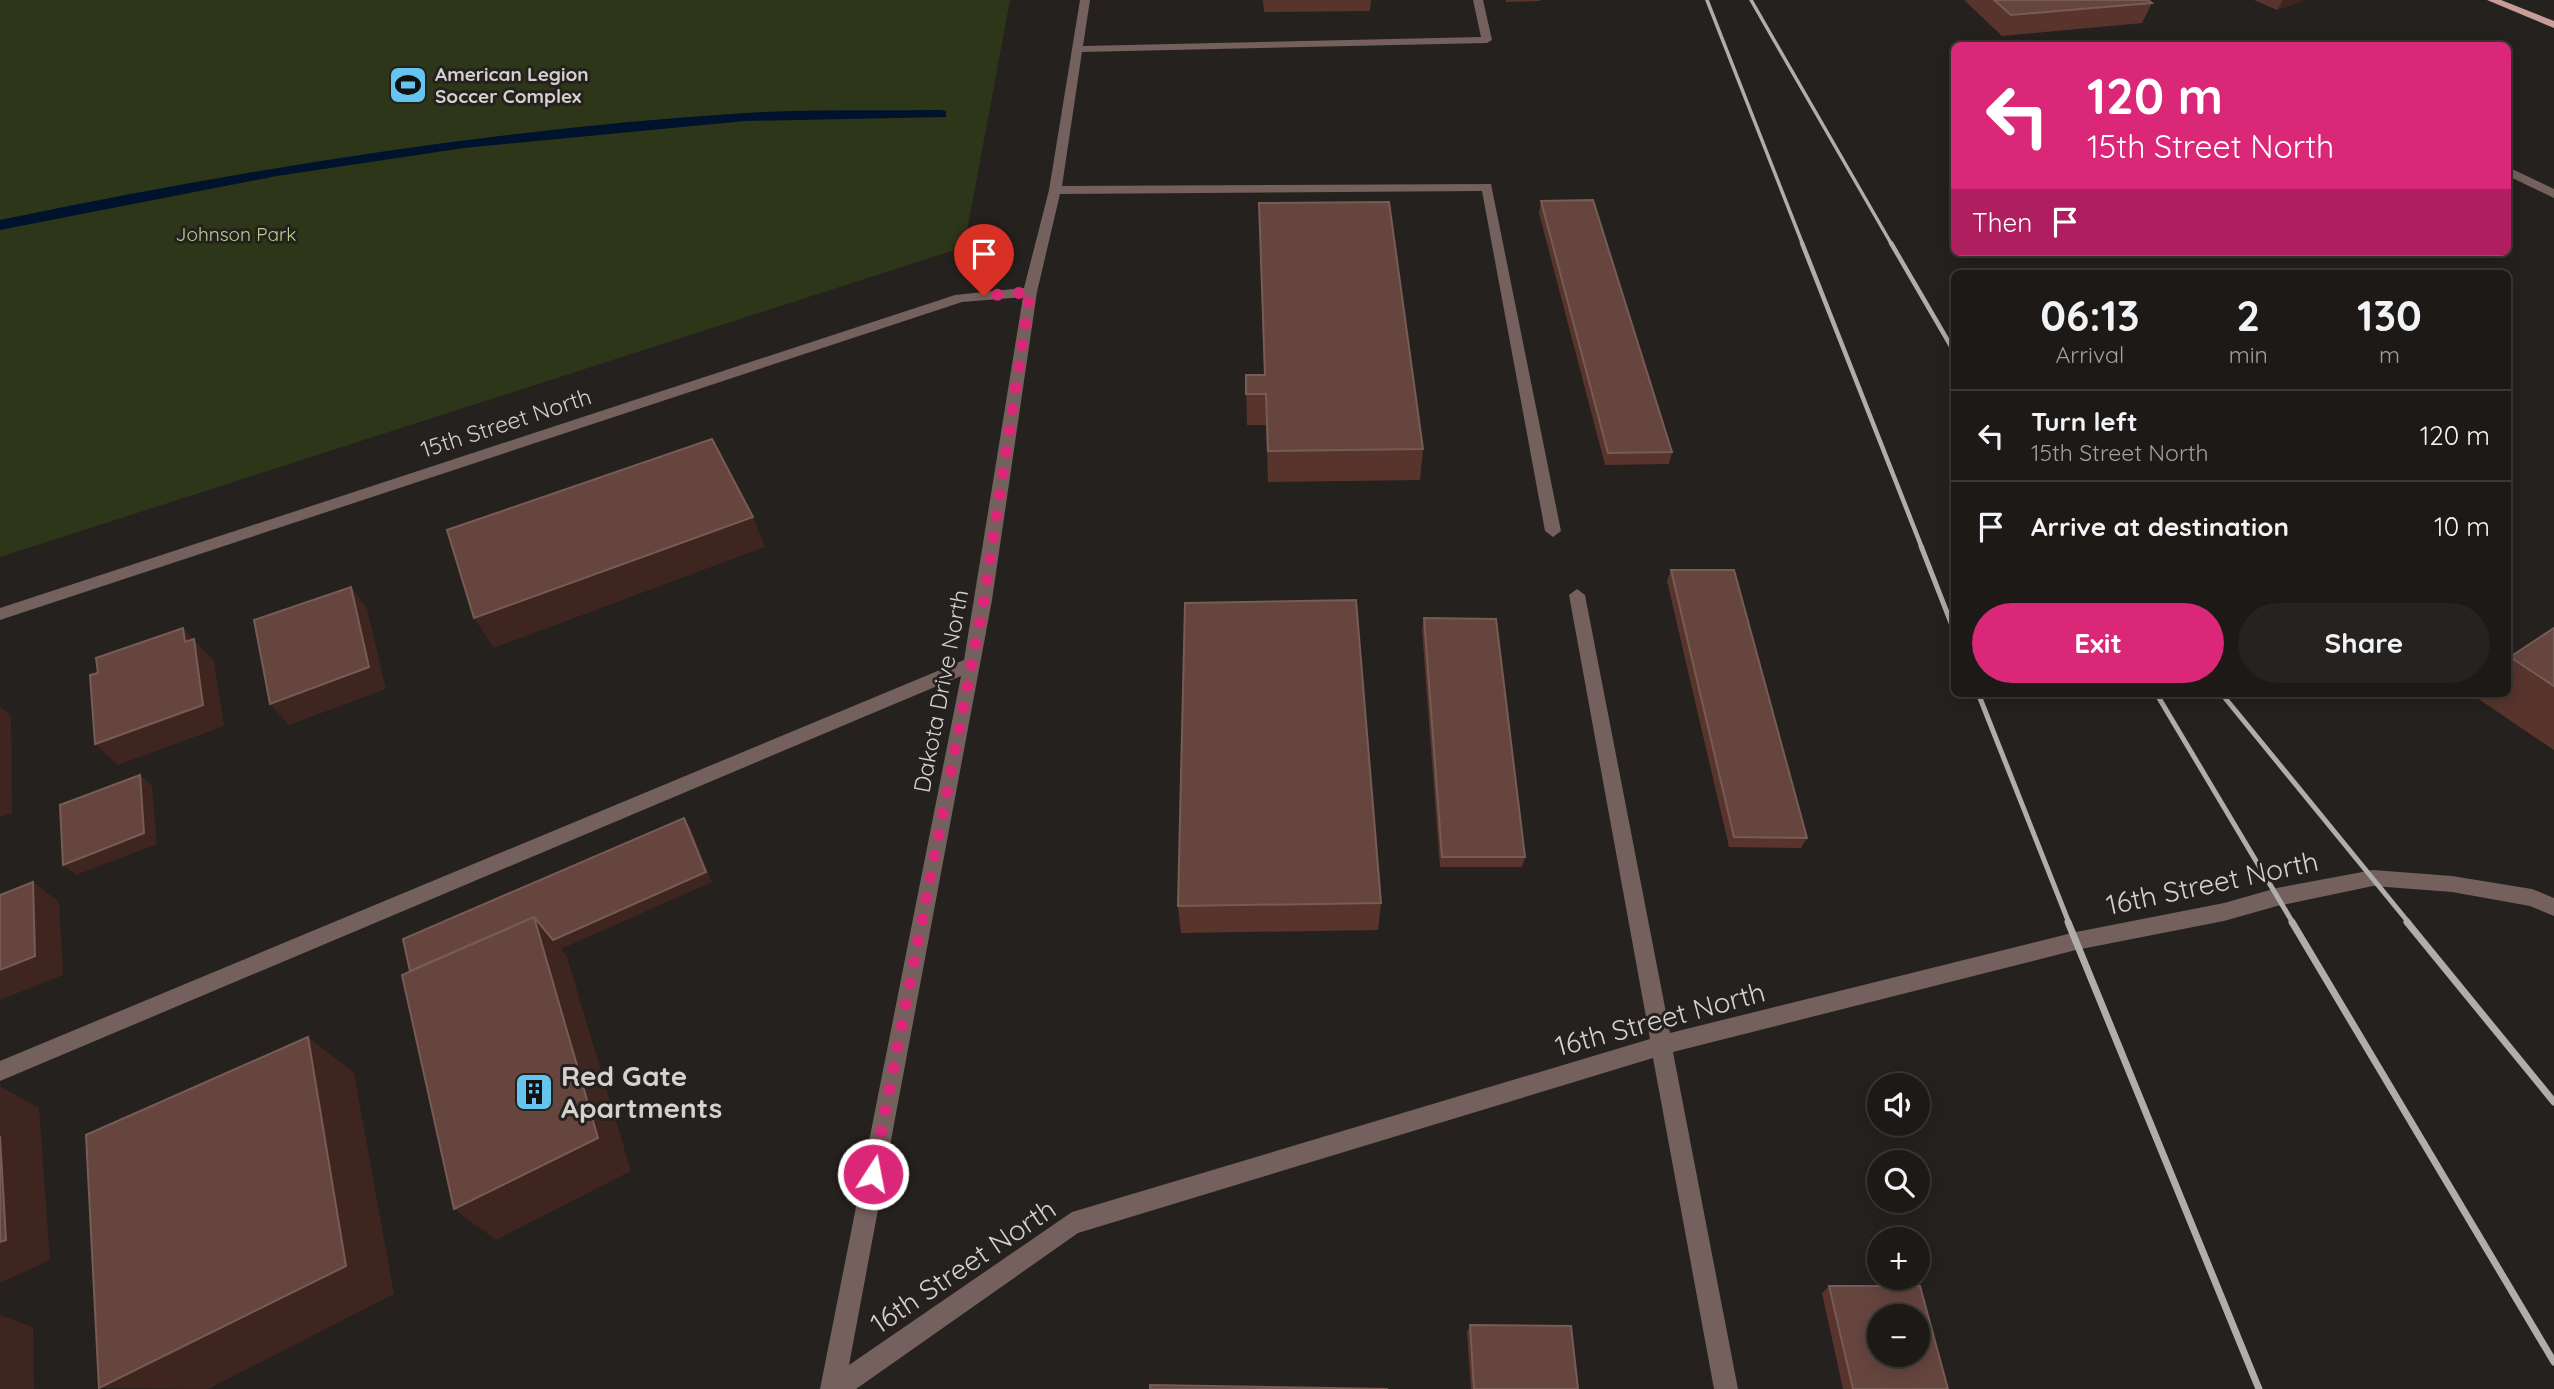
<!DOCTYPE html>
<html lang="en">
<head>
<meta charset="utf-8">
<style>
  body { margin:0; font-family:Quicksand,sans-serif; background:#25221f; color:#f1f3f6; height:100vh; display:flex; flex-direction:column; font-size:26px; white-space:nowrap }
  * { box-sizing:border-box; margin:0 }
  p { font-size:23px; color:#a0a0a1 }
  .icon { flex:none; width:38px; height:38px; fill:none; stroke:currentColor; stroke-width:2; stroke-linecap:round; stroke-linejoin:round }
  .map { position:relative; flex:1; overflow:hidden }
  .panel { position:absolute; left:1951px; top:270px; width:560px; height:427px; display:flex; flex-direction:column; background:#1c1916; border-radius:10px; box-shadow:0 4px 18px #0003,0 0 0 2px #3a3835 }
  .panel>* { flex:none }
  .top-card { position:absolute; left:1951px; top:42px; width:560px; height:214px; border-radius:10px; box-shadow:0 4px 18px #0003,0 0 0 2px #3a3835; background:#db2777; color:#fff; overflow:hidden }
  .controls { position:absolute; left:1867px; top:1073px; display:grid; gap:14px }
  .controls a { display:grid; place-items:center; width:63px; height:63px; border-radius:50%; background:#1c1916; box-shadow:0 4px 18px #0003,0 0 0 2px #3a3835; font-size:35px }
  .pin { position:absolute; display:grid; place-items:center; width:60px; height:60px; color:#fff; margin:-72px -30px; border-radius:50% 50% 50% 0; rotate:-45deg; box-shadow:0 0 7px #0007 }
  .pin .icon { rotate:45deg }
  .me { position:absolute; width:77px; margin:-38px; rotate:11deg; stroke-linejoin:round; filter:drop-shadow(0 0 5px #0008) }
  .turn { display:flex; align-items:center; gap:24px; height:147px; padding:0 21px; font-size:32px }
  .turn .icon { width:91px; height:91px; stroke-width:2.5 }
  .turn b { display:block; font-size:49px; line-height:60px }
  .then { display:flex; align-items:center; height:66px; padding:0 21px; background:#0003; gap:14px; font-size:26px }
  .eta { display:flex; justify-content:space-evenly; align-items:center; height:119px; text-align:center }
  .eta b { font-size:42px; font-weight:800; line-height:49px }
  .cta { display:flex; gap:14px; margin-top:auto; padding:14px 21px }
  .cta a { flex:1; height:80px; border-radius:42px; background:#db2777; color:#fff; font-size:28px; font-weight:800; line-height:80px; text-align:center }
  .cta a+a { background:#25221f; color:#f1f3f6 }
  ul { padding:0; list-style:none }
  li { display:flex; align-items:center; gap:21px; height:91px; padding:0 21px; border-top:2px solid #3a3835 }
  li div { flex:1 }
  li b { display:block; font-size:26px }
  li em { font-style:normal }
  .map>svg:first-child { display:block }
  .green { fill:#2e3619 }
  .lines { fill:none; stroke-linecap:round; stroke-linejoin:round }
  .stream { fill:#00132c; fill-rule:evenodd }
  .minor { fill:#74605c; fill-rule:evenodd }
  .major { fill:#c79d97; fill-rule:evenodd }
  .rail-far3 { stroke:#b0adaa; stroke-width:3.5 }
  .rail-far2 { stroke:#b0adaa; stroke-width:4.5 }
  .rail-far1 { stroke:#b0adaa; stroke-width:5 }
  .rail { stroke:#b0adaa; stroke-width:7 }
  .wall { fill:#58342d }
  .shaded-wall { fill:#3e2520 }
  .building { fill:#66453f; stroke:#775b55; stroke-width:2; fill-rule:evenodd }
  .route { stroke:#db2777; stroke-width:12; stroke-dasharray:0 21.6 }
  .labels { text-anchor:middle; stroke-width:6; stroke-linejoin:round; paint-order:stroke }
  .far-poi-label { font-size:19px; font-weight:bold; fill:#d4d1cf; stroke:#25211e; text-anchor:start }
  .far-park-label { font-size:19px; fill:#bdd18f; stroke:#25211e }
  .street-label { font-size:23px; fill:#d4d1cf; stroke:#25211e }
  .near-street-label { font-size:28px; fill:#d4d1cf; stroke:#25211e }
  .near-poi-label { font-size:28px; font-weight:bold; fill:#d4d1cf; stroke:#25211e; text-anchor:start }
</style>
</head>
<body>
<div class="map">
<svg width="2554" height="1389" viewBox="0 0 2554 1389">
  <rect width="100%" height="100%" fill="#25211e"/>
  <!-- green -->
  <path class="green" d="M0 0H1010L964 247 0 557Z"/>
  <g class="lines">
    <!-- stream -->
    <path class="stream" d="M941 110 946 111V117L745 121 464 148 277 176 0 230V220C246 169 494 129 745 113 810 109 876 111 941 110Z"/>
    <!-- minor -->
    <path class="minor" d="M1080 0H1090L1083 46 1481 37 1473 0H1483L1492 40 1487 43 1082 52 1062 186 1491 184 1561 531 1553 537 1545 531 1482 191 1060 194 1037 292 992 600 849 1365 1072 1212 1650 1039 1569 595 1577 589 1585 595 1670 1033 2076 932 2224 903 2277 888 2373 870 2452 876 2532 889 2554 898V916L2530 906 2452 892 2373 886 2277 906 2224 921 2076 950 1673 1052 1738 1389H1714L1653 1058 1078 1233 856 1389H820L961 676 0 1081V1061L964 660 1023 297 962 302 0 620V608L955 295 1024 288 1049 190Z
      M2508 167 2554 189V198L2508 176Z"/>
    <!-- major -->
    <path class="major" d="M2487 0H2501L2554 21V28Z"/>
    <!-- rail-far3 -->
    <path class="rail-far3" d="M1707 0 1803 245
      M1751 0 1892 245"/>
    <!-- rail-far2 -->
    <path class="rail-far2" d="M1802 243 1922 548
      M1891 243 1955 353"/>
    <!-- rail-far1 -->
    <path class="rail-far1" d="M1921 546 1955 633
      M1978 693 2069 923
      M2156 693 2293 923
      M2221 693 2409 923"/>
    <!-- rail -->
    <path class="rail" d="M2068 922 2259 1389
      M2292 922 2554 1362
      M2407 922 2554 1102"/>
  </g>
  <!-- wall -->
  <path class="wall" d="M1263 0H1371L1370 11 1264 12Z
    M1506 0H1540V1L1506 2Z
    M1964 0H2148L2152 3 2142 23 2002 36Z
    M2254 0H2304L2277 10Z
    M1541 201 1672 452 1669 464 1605 465 1539 213Z
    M1259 203 1423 449 1420 480 1268 482 1266 425H1247L1246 375H1264Z
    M1671 570 1807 838 1801 848 1729 847 1667 581Z
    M1424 618 1525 857 1522 867H1440L1422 630Z
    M2554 628V750L2471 694 2472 693H2508V660Z
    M1381 903 1378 930 1181 933 1178 906Z
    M1829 1286 1948 1389H1843L1822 1293Z
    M1470 1325 1578 1389H1471L1467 1332Z"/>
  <!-- shaded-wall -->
  <path class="shaded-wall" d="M2283 0H2304L2277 10Z
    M753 517 765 547 494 648 474 618Z
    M351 587 367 609 386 689 289 725 270 704Z
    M183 628 214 661 224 726 118 765 95 744 185 642Z
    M0 707 11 716 12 813 0 817Z
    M140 775 152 786 157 844 76 875 63 865Z
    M684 818 691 829 712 882 561 949 567 957 631 1171 496 1240 454 1209 534 917Z
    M33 882 59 902 63 975 0 1000V970Z
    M308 1037 354 1073 394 1294 208 1389 99 1388Z
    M0 1086 39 1108 50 1260 0 1283Z
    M0 1315 33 1327 34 1389H0Z"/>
  <!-- building -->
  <path class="building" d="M1994 0H2148L2152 3 2011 15Z
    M1593 200 1672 452 1608 453 1541 201Z
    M1389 202 1423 449 1268 451 1266 394H1246V375H1265L1259 203Z
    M712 439 753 517 474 618 447 530Z
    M1671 570H1734L1807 838 1734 837Z
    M351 587 369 667 270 704 254 620Z
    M1356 600 1381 903 1178 906 1185 603Z
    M1424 618 1496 619 1525 857H1442Z
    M183 628 185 642 194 639 203 705 95 744 90 675 98 673 96 658Z
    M2554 628V686L2510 657Z
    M140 775 144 833 63 865 60 805Z
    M684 818 706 872 553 940 534 917 410 971 403 939Z
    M33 882 35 956 0 970V895Z
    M534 917 598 1138 454 1209 402 975Z
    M308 1037 346 1266 99 1388 86 1135Z
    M0 1136 6 1240 0 1242Z
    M1829 1286H1920L1948 1389H1853ZM1880 1316H1918V1354H1880Z
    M1470 1325 1571 1326 1578 1389H1474Z
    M1150 1385 1388 1389H1150Z"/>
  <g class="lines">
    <!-- route -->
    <path class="route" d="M873 1174 984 600 1030 292 984 296"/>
  </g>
  <!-- icons -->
  <defs>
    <symbol id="stadium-square" viewBox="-11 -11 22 22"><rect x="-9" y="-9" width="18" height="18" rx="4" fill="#65c5ee" stroke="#25211e"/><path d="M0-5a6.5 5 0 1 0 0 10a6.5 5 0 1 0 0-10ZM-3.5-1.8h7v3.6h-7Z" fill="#111"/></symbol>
    <symbol id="building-square" viewBox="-11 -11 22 22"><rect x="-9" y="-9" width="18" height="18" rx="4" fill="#65c5ee" stroke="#25211e"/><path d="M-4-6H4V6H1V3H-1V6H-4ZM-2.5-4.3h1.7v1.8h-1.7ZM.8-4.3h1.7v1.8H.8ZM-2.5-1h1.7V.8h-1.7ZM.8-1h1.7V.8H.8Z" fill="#111"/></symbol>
  </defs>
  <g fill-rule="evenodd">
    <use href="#stadium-square" x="386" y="63" width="44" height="44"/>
    <use href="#building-square" x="512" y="1070" width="44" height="44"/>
  </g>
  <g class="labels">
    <!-- far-poi labels -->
    <g class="far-poi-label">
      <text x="435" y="81">American Legion<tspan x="435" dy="22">Soccer Complex</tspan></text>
    </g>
    <!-- far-park labels -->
    <g class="far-park-label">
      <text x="236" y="241">Johnson Park</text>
    </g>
    <!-- street labels -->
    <g class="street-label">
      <text transform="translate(506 423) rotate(-18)" y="8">15th Street North</text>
      <text transform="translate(941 691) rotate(-79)" y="8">Dakota Drive North</text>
    </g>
    <!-- near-street labels -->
    <g class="near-street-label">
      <text transform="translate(2212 883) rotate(-12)" y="10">16th Street North</text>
      <text transform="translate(1660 1019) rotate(-15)" y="10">16th Street North</text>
      <text transform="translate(963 1266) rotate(-34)" y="10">16th Street North</text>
    </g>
    <!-- near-poi labels -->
    <g class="near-poi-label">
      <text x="561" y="1086">Red Gate<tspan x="561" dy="32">Apartments</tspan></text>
    </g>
  </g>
</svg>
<div class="controls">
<a><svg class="icon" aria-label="sound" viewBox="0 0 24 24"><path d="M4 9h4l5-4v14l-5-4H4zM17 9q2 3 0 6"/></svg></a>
<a><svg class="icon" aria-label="search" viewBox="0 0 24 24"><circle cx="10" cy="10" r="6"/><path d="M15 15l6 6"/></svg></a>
<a>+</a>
<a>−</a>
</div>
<div class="pin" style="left:984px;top:296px;background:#d93025"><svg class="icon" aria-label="arrive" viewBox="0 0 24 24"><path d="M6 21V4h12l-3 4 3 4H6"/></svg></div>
<svg class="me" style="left:873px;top:1174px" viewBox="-20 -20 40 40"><circle r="17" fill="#db2777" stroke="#fff" stroke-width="3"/><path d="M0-11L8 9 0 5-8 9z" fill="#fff"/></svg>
<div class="top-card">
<div class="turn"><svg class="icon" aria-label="left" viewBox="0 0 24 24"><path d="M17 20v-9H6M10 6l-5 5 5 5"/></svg><div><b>120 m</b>15th Street North</div></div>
<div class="then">Then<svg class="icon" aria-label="arrive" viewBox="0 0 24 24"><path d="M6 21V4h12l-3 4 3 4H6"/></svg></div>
</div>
<section class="panel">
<div class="eta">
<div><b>06:13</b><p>Arrival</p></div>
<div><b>2</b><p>min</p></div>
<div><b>130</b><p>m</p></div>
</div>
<ul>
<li><svg class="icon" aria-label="left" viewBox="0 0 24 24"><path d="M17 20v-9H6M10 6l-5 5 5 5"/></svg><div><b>Turn left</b><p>15th Street North</p></div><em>120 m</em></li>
<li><svg class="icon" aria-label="arrive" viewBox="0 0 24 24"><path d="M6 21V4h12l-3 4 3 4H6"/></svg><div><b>Arrive at destination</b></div><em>10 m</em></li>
</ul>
<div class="cta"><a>Exit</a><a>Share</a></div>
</section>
</div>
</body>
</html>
